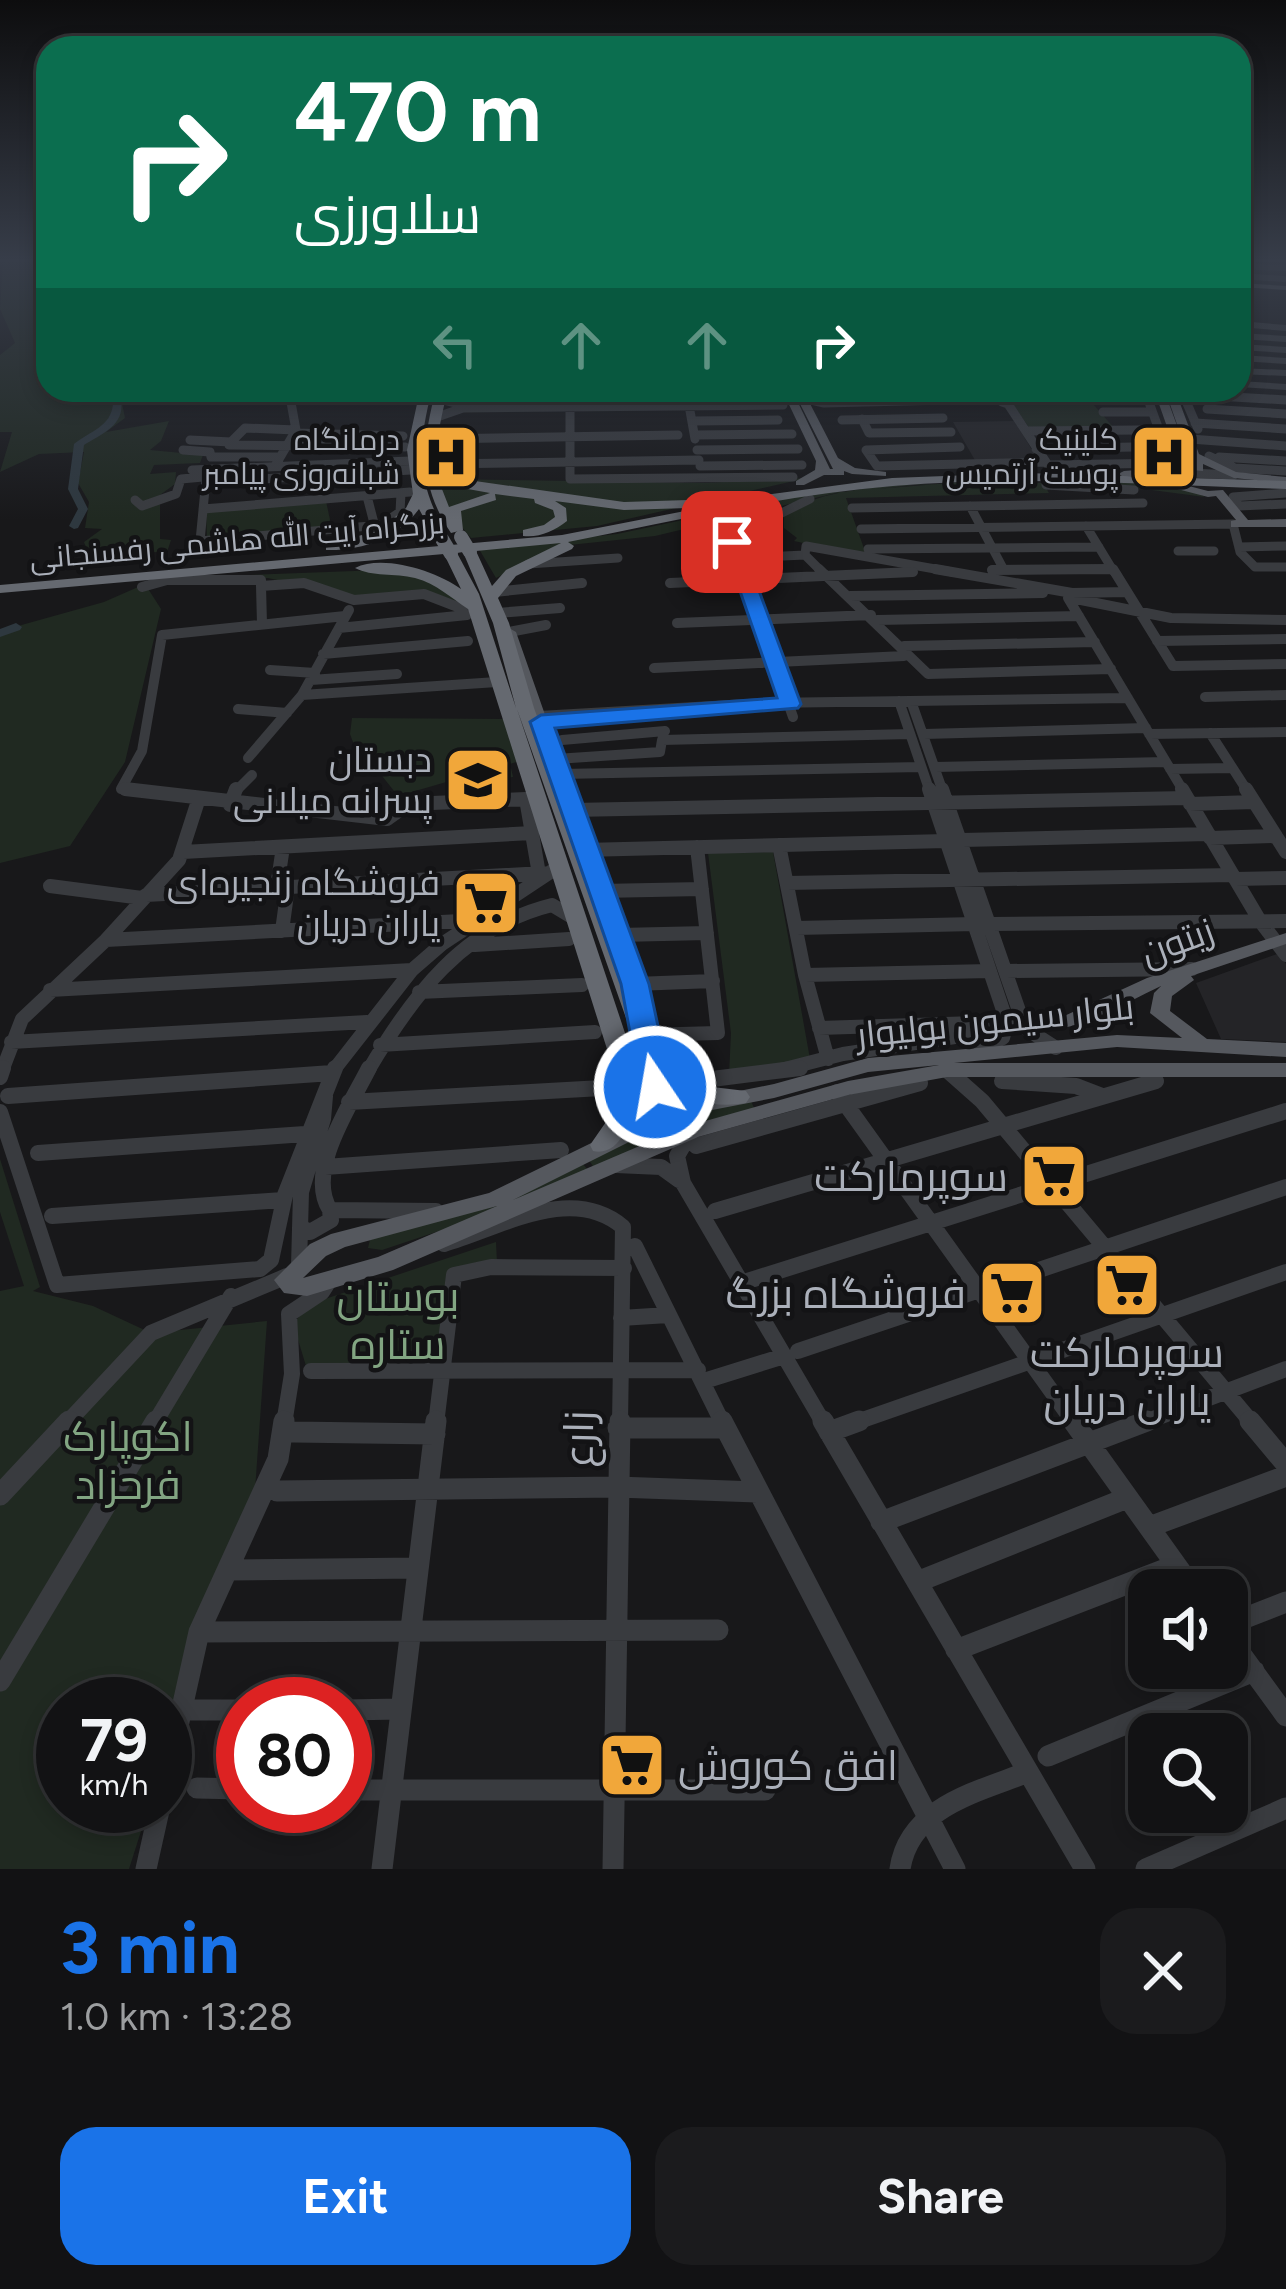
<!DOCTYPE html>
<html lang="en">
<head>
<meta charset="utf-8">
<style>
  body { margin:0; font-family:Figtree,Cairo,sans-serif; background:#1b1b1d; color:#f1f3f6; height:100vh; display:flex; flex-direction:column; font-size:45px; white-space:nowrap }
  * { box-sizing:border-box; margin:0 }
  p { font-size:39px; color:#9c9ea0 }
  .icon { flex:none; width:66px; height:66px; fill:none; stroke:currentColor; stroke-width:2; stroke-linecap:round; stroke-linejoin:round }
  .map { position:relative; height:1869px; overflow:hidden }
  .sheet { display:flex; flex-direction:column; background:#121214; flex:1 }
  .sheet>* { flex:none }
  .guide { position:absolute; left:36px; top:36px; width:1215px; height:366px; border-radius:36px; box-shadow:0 6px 18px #0003,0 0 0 3px #313234; background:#0b6e4f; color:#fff; overflow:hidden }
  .buttons { position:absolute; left:1128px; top:1569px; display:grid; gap:24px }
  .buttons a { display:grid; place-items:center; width:120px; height:120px; border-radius:24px; background:#121214; box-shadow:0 6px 18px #0003,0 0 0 3px #313234; font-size:60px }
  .speed { position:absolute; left:36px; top:1677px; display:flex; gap:24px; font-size:60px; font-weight:700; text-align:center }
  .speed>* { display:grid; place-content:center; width:156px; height:156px; border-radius:50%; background:#121214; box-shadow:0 6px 18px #0003,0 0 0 3px #313234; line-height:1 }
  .speed small { font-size:30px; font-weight:400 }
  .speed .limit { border:18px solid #d22; background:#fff; color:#111 }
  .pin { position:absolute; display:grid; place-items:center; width:102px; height:102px; color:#fff; margin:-51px; border-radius:24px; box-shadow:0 6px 18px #0006 }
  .me { position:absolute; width:132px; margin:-66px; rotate:348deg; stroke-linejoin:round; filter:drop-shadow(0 0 9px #0008) }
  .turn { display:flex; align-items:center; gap:42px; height:252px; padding:0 60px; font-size:54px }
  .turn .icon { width:156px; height:156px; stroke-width:2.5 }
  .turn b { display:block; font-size:84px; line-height:102px }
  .lanes { display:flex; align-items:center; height:114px; padding:0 60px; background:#0003; justify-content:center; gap:60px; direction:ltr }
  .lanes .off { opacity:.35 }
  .round { display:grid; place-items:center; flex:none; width:126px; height:126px; border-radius:36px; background:#1b1b1d }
  .headline { display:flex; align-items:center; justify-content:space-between; height:204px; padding:0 60px }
  h1 { font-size:72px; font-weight:700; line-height:90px; color:#1a73e8 }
  .button { display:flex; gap:24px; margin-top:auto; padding:24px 60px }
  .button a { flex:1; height:138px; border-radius:36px; background:#1a73e8; color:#fff; font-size:48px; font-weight:700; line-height:138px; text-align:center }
  .button a+a { background:#1b1b1d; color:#f1f3f6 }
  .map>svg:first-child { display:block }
  .built { fill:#242427 }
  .green { fill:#202921 }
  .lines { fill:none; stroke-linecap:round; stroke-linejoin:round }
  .river { fill:#2e383f; fill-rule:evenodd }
  .minor-far5 { stroke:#393b3f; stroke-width:6 }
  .minor-far4 { stroke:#393b3f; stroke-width:9 }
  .minor-far3 { stroke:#393b3f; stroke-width:10 }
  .minor-far2 { stroke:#393b3f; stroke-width:14 }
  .minor-far1 { stroke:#393b3f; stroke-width:16 }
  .minor { stroke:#393b3f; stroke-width:21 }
  .major { fill:#55585e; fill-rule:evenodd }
  .highway { fill:#656970; fill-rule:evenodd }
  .highway-bridge { stroke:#656970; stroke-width:14 }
  .route { fill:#1a73e8; stroke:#114b97; stroke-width:3 }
  .labels { text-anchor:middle; stroke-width:9; stroke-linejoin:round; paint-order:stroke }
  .far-poi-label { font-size:30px; fill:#abb0ba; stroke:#131315; text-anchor:end }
  .far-street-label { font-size:30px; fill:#abb0ba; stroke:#131315 }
  .poi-label { font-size:36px; fill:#abb0ba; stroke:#131315; text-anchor:end }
  .street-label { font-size:36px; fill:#abb0ba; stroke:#131315 }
  .near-poi-label { font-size:42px; fill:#abb0ba; stroke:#131315; text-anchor:end }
  .near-park-label { font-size:42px; fill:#82a582; stroke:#131315 }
  .near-street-label { font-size:42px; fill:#abb0ba; stroke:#131315 }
</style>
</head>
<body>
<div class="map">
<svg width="1286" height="1869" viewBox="0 0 1286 1869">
  <rect width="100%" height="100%" fill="#18181a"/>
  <!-- built -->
  <path class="built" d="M1014 421 1039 461 976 462 953 422Z
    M1280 953 1286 964V1042L1221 1039 1196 983Z"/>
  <!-- green -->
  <path class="green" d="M3 258H48V390H228V396L159 399 141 392 121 398 125 418 106 432 169 421 161 441 150 450 203 455 200 463 154 465 150 474 176 472 175 484 160 495V539L171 540 167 552 88 553 84 542 102 529 85 528 89 502 78 483 84 452 39 454 0 472 12 432H0V355L15 343 0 309Z
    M232 390H416L413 402 236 397Z
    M1093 404 1114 428 1031 430 1013 405Z
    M807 478 597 526 471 538 454 518 475 498 450 512 437 479 704 483Z
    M1000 479 1090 480 1085 481 1181 485 1205 497 1075 480 915 485 836 493 655 536 560 546 496 578 479 549 617 534 801 495Z
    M1002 483H1043L1049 493 846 498 866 554 862 556 794 541 797 538 784 528V515C831 479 942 485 1002 483Z
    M326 501 332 529 207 540 206 511Z
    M381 570 419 575 466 605 431 592 353 597 268 578H166Z
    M145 584 161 609 125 762 70 846 0 863V631L104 602Z
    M352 718 505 719 520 761 471 775 511 768 513 777 468 781 467 776 398 796 367 757 357 753 350 734Z
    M773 852 810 1059 729 1075 731 1033 708 853Z
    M751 1101 755 1110 669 1133 594 1168 589 1160 675 1116Z
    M0 1159 40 1287 33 1291 93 1306 151 1333 267 1321 255 1490 165 1755V1704H63V1806H149L129 1869H0V1291L24 1286 0 1212Z
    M582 1163 588 1170 466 1222 382 1250 368 1248 370 1240Z
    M496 1242 497 1263 464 1265 438 1364 306 1366 293 1323 313 1303Z"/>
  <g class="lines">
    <!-- river -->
    <path class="river" d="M48 362V371L44 368Z
      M88 390H100L121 401C125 425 102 434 84 445L78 489 88 509 78 528 74 529 69 526 78 509 68 489 74 444C90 431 111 427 113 404Z
      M16 623 22 627 20 630 0 637V629Z"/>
    <!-- minor-far5 -->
    <path class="minor-far5" d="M1268 258H1274
      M1239 266 1286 268
      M1239 276 1284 279
      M1239 324 1286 328
      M1239 336 1286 339
      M1239 347 1286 350
      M1239 358 1286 361
      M1239 371 1286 373
      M1239 384 1286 387
      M230 390V397H290
      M570 390V397
      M686 390 687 397
      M1144 390 1147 397
      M1181 390 1184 397
      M686 391 759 390
      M1199 395 1241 397
      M1000 397 1131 396"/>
    <!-- minor-far4 -->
    <path class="minor-far4" d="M230 394 290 397 296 430 275 466
      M570 394V479L793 477
      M687 394 695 439
      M1183 394 1198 429
      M1199 395 1286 400
      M1000 397 1131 396
      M803 398 824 403 987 399
      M1002 402 1008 404 1048 465 1171 463 1146 394
      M1207 409 1286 414
      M1103 412H1152
      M437 417 463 408 783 405H463L439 399
      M862 419 869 433 951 432
      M842 420 943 418
      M692 421 778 420
      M1195 423 1286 429
      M1027 431 1139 430
      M295 433 403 436
      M695 435 792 434
      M438 439 678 435
      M1190 439 1286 446
      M190 440 231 442 245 428 296 430
      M231 442 229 445 405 447
      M960 447 866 450 877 466 1045 462
      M1036 449 1133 447
      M183 450 210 452 211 457H280
      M697 450 798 449
      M1209 456 1235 468 1286 471
      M1219 457 1286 461
      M440 464 699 460
      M700 466 802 465
      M192 470 410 461
      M1168 472 1234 475
      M261 479 411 470
      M1046 485 1134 490
      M1286 493 1233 497 1239 506 1286 504
      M135 500 142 506 176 494 181 479 203 477
      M368 500 375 527
      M970 506 1004 570
      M852 508 1143 503
      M203 509 410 492
      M1086 526 1114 572
      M861 529 1233 524 1240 552 1255 567H1286
      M200 541 381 525 400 512 401 493
      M200 541 207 469
      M1239 547 1286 546
      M687 548 733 546
      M868 549 1099 547
      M1178 551H1214
      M738 558 805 555
      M528 564 618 558
      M992 570 1112 569
      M743 572 731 538 810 499
      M822 572 805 555 806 546 952 572"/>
    <!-- minor-far3 -->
    <path class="minor-far3" d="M742 569 793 717
      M819 569 928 674 1111 669
      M935 569 1072 593 1127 592
      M1113 569 1173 666 1286 664
      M992 570 1112 569
      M670 583 913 572
      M261 586 304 583 354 600 424 594 463 609
      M261 586 262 624
      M142 587 167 580H261V586
      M494 592 582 583
      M850 596 1043 593
      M1068 598 1184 792
      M1071 598 1171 618 1286 620
      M497 613 560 608
      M877 620 1079 616
      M677 623 871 615
      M339 628 467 615
      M509 632 546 625
      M1157 641 1286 639
      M904 646 1095 642
      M323 654 468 641
      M654 668 904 656
      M270 670 315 673
      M311 680 397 674
      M302 695 497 682
      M1205 697 1286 695
      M899 701 930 792
      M911 701 943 792
      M238 709 287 713
      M539 716 765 703 1128 698
      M1210 733 1248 792
      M924 734 1146 728
      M1149 734 1286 732
      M562 740 665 731
      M248 758 302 695 349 610
      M556 759 660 752 662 740 910 734
      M935 767 1165 762
      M1170 769 1232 768
      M561 774 921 767
      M152 792 121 789 142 751 162 635 345 616
      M235 792 252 775"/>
    <!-- minor-far2 -->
    <path class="minor-far2" d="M125 789 387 819 408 804 526 799 539 874
      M929 789 1007 1022 1003 1038 976 1051
      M942 789 1025 1028 1056 1048
      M1182 789 1260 921 1286 955
      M1246 789 1286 852
      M1190 804 1254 802
      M230 805 236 789
      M572 810 1187 798
      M1210 838 1276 836
      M962 840 1208 834
      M779 845 805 975 828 1059
      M584 850 946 841
      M183 852 532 833
      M1235 879 1286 878
      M787 883 1232 875
      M50 886 142 898
      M277 887 283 847
      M600 891 702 889
      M146 895 543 873
      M991 924 1286 921
      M796 928 975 924
      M282 931 288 887
      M619 935 707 933
      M106 940 479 920
      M475 945 569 939
      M1006 971 1192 969
      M805 975 990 971
      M635 984 713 981
      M50 990 412 970
      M419 992 582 985
      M819 1028 1007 1022
      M643 1035 718 1033 697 847
      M11 1042 367 1022
      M380 1045 595 1032
      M2 1071 22 1019 106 940 179 860 198 801
      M333 1071 412 970 442 944 558 867
      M368 1071C412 996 463 927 552 905L572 917
      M777 1071 843 1054 968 1035"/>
    <!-- minor-far1 -->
    <path class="minor-far1" d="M947 1070 982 1101 1253 1424
      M0 1077 3 1068
      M704 1080 800 1068
      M1002 1081 1076 1086 1102 1096
      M837 1092 1075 1424
      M8 1096 332 1073
      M349 1102 602 1088
      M0 1112 57 1285 260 1269 271 1260 285 1195 335 1068
      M691 1132 677 1156 683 1183 824 1424
      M696 1146 920 1083
      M38 1153 305 1134
      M616 1165 661 1167 679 1180
      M325 1167 561 1150
      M330 1210C305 1171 351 1104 369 1068
      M330 1210 436 1211
      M715 1211 1156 1081
      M52 1216 283 1200
      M300 1227 310 1232 331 1220 330 1210
      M444 1244C500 1228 571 1183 623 1227L620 1424
      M635 1246 723 1424
      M299 1266 301 1192 323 1119 325 1096
      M741 1283 1286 1111
      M621 1318 668 1315
      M798 1351 1286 1187
      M311 1371 698 1370
      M704 1381 784 1356
      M66 1424 151 1333 287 1276
      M154 1424 231 1296
      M284 1424 292 1374 289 1314 322 1292 329 1281
      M436 1424 454 1275 491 1267 624 1268
      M851 1424 1286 1272
      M1140 1424 1286 1369"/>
    <!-- minor -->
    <path class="minor" d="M722 1421 955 1869
      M823 1421 1085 1869
      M1073 1421 1194 1590
      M1250 1421 1286 1464
      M618 1428H725
      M294 1432 435 1434
      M829 1432 859 1421
      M277 1491 617 1487 757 1492
      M0 1495 69 1421
      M881 1522 1147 1421
      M1149 1527 1286 1476
      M228 1570 418 1568
      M917 1582 1127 1498
      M1227 1625 1286 1602
      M199 1632 718 1630
      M1227 1635 1286 1716
      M956 1650 1176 1565
      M0 1681 156 1421
      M181 1710H243
      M345 1710 401 1709
      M1048 1756 1254 1671
      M165 1784 199 1632 278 1459 284 1421
      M197 1788 243 1789
      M345 1790H765
      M146 1869 160 1806
      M382 1869 436 1421
      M613 1869 620 1421
      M900 1869C909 1807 977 1792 1028 1772
      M1146 1869 1286 1808"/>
    <!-- major -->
    <path class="major" d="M1239 283 1286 286V290L1239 287Z
      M782 390H792L830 469H833L793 390H803L838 458 855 468 886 472V476L852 474 844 471V475H824L804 485H796V481L815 470 816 461Z
      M1154 390H1164L1191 464 1165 390H1175L1199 454 1236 472 1286 477V483L1234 478 1203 464V471L1182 469Z
      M1174 467 1178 468V472L1124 477 1118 474 1124 471Z
      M1162 479 1208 491 1223 490 1248 520 1286 519V527H1231V521L1236 520 1216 496 1208 497 1158 484V480Z
      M509 628 516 632 590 843 588 847 582 848 574 843 502 632Z
      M602 892 611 897 649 1001 647 1005 640 1007 631 1001 593 897Z
      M1286 933V944L1191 976 1194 980 1172 996 1170 1011 1207 1039 1286 1043V1057L1117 1047 954 1063H1286V1077H947L848 1095 698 1137 393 1270 307 1296 284 1293 274 1280 310 1244 331 1234 489 1193 669 1105 774 1084 868 1058 1117 1035 1182 1038 1150 1013 1154 993 1161 986C1124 1003 1051 1050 1013 1021L1023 1015 1062 1017 1147 978ZM939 1065 848 1081 684 1127 513 1200 681 1116 774 1098 868 1072ZM497 1206 378 1257 303 1278 326 1256 345 1247Z"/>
    <!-- highway -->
    <path class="highway" d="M420 390H432C416 452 417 483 449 539L437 542 419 509C398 538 362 551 326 550V544L378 531 406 508 413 494 407 450Z
      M436 390H448C441 417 435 442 438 470L447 477 624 502 688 500 695 504 688 508 624 510 555 501 566 508 567 521C554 531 539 538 523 536V530L544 525 555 517 553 510 535 503 534 499 495 494 496 500 461 511 463 530 451 533C419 485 421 445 436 390ZM440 484 490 493 449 507Z
      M1025 473 1286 481V489C1155 485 1023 475 893 486 783 495 675 521 568 542L574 546 572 549 516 576 498 598 509 623 534 708 654 1035 660 1060 696 1085 746 1091 750 1097 746 1103C719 1108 687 1102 665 1086L662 1096 644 1104 638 1102C630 1123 619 1157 593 1151L590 1145 608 1119 619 1087 468 609C451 598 437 584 415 578 395 573 372 577 355 568 383 554 436 571 461 589L444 554 0 593V585L562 535 772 494 892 478ZM561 543 506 570 492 586 476 551ZM463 552 493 623 516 708 479 594 457 553ZM517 709 632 1035 640 1078Z"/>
    <!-- highway-bridge -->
    <path class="highway-bridge" d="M461 537 470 552
      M442 539 451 554"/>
  </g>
  <!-- sky -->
  <linearGradient id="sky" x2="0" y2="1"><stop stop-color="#0d0d0e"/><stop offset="0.5" stop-color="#373d49"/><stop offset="1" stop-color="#373d49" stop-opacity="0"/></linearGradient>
  <rect width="1286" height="520" fill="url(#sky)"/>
  <!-- route -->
  <path class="route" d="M732 536 741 542 801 704 798 708 555 728 649 984 671 1087 655 1097 640 1087 621 984 530 722 541 715 777 698 723 542Z"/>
  <!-- icons -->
  <defs>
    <symbol id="hospital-square" viewBox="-11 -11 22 22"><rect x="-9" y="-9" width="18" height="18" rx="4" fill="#f1a73a" stroke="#131315"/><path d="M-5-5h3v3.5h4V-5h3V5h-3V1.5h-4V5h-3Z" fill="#111"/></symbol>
    <symbol id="school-square" viewBox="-11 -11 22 22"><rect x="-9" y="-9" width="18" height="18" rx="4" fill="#f1a73a" stroke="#131315"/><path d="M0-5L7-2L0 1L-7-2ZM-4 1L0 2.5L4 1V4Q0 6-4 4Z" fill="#111"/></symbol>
    <symbol id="supermarket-square" viewBox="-11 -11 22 22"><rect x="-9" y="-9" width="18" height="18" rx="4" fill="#f1a73a" stroke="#131315"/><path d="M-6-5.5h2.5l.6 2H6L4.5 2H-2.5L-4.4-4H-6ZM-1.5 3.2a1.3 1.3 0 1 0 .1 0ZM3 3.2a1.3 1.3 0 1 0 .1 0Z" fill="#111"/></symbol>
  </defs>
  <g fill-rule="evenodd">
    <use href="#hospital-square" x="408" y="419" width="76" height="76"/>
    <use href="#hospital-square" x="1126" y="419" width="76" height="76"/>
    <use href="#school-square" x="440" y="742" width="76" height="76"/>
    <use href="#supermarket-square" x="448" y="865" width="76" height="76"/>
    <use href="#supermarket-square" x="1016" y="1138" width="76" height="76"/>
    <use href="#supermarket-square" x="1089" y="1247" width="76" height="76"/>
    <use href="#supermarket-square" x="974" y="1255" width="76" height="76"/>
    <use href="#supermarket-square" x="594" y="1727" width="76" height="76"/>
  </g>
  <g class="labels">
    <!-- far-poi labels -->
    <g class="far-poi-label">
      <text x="400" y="450">درمانگاه<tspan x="400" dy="34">شبانه‌روزی پیامبر</tspan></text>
      <text x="1118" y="450">کلینیک<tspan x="1118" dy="34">پوست آرتمیس</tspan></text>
    </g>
    <!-- far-street labels -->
    <g class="far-street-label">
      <text transform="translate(237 541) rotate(-5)" y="10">بزرگراه آیت الله هاشمی رفسنجانی</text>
    </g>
    <!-- poi labels -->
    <g class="poi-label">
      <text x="432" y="772">دبستان<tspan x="432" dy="41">پسرانه میلانی</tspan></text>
      <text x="440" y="895">فروشگاه زنجیره‌ای<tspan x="440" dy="41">یاران دریان</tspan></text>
    </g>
    <!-- street labels -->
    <g class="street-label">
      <text transform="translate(1177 941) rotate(-20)" y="13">زیتون</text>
      <text transform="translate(995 1020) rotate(-6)" y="13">بلوار سیمون بولیوار</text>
    </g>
    <!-- near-poi labels -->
    <g class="near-poi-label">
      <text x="1008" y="1191">سوپرمارکت</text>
      <text x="966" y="1308">فروشگاه بزرگ</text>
      <text x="1127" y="1367" text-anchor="middle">سوپرمارکت<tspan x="1127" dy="48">یاران دریان</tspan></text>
      <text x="678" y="1780" text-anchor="start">افق کوروش</text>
    </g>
    <!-- near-park labels -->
    <g class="near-park-label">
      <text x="398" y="1311">بوستان<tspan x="398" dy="48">ستاره</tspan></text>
      <text x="128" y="1451">اکوپارک<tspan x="128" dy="48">فرحزاد</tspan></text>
    </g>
    <!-- near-street labels -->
    <g class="near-street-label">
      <text transform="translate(578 1439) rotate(-89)" y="15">زارع</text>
    </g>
  </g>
</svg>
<div class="buttons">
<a><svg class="icon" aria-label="sound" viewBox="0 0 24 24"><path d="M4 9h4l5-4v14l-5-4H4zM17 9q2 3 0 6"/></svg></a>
<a><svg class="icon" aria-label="search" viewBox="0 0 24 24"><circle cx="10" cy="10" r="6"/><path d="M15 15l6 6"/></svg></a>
</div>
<div class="speed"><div>79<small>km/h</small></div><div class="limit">80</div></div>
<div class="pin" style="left:732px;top:542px;background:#d93025"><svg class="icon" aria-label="arrive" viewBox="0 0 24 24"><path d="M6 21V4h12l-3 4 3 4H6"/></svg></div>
<svg class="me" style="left:655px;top:1087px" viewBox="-20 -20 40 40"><circle r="17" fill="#1a73e8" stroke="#fff" stroke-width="3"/><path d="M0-11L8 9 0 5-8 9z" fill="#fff"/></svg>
<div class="guide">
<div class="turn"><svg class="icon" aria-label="right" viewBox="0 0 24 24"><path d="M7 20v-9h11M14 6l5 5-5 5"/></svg><div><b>470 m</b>سلاورزی</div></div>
<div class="lanes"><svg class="icon off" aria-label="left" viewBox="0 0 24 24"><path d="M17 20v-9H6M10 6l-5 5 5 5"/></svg><svg class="icon off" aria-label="ahead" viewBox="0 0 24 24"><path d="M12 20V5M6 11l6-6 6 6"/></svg><svg class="icon off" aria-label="ahead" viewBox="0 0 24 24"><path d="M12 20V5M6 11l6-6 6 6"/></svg><svg class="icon" aria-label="right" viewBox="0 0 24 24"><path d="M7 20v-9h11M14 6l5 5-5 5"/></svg></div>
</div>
</div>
<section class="sheet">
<div class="headline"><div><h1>3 min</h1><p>1.0 km · 13:28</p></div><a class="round"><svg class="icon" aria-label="close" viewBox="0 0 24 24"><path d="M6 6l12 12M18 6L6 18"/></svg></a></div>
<div class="button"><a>Exit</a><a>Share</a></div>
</section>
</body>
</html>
